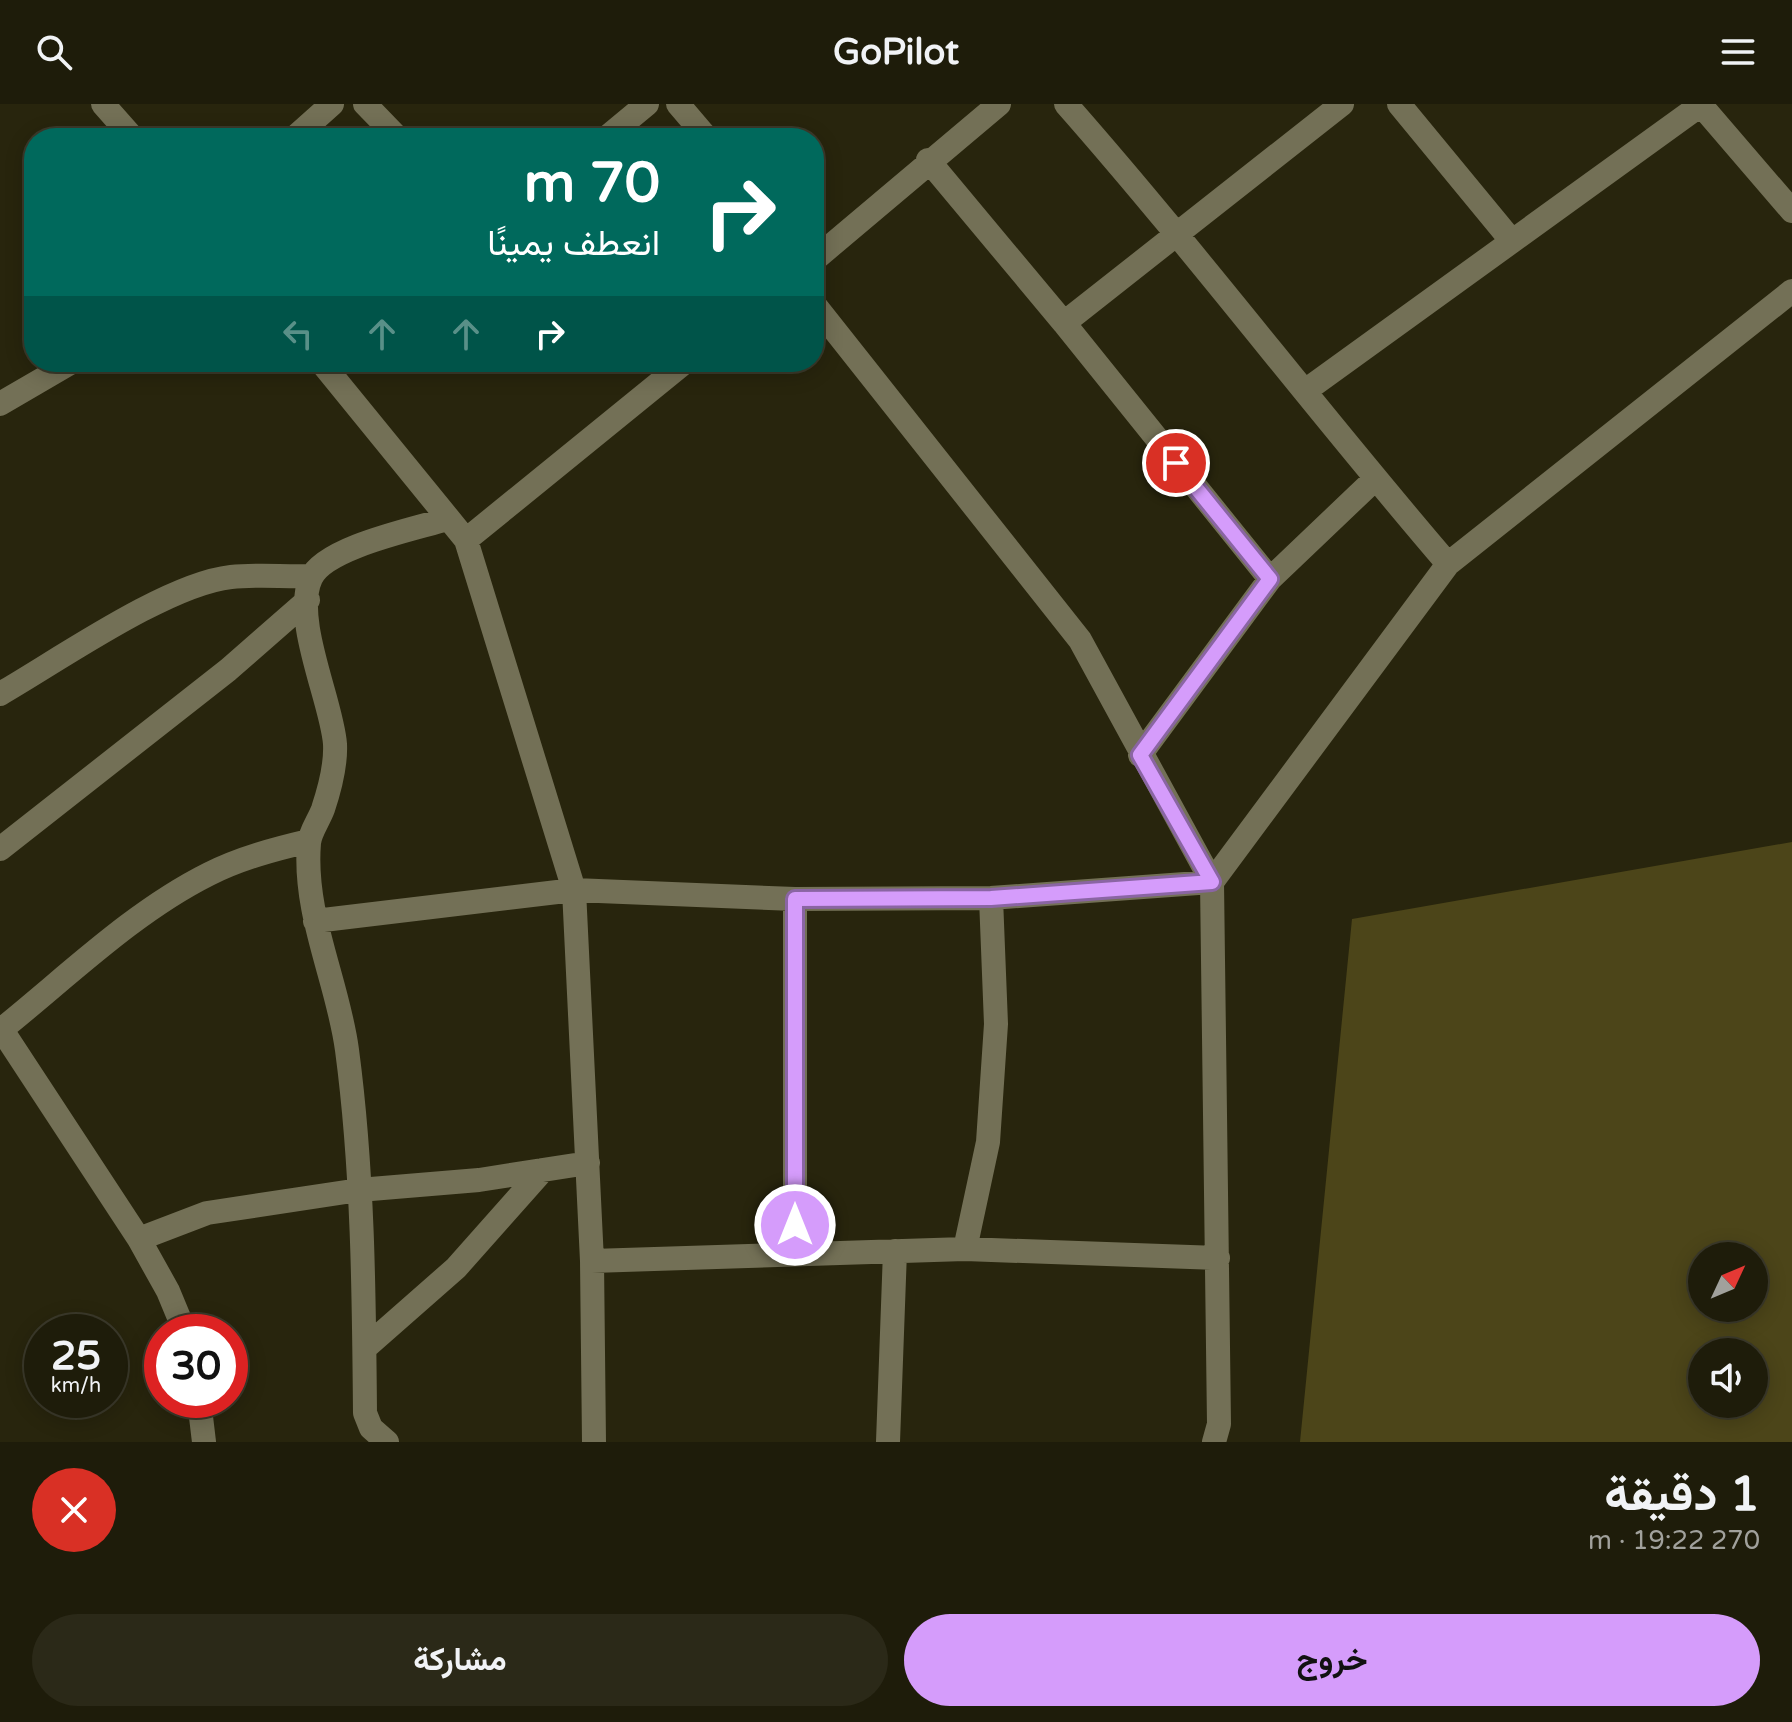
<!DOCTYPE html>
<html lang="ar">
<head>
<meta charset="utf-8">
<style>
  body { margin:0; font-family:"Varela Round",Vazirmatn,sans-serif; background:#2b2918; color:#f1f3f6; direction:rtl; height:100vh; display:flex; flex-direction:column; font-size:30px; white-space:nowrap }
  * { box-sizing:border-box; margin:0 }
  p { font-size:26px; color:#a1a19c }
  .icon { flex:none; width:44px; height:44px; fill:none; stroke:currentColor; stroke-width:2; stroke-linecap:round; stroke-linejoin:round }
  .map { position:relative; height:1338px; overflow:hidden; direction:ltr }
  .side { display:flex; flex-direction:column; background:#1e1c0a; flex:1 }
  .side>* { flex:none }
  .banner { position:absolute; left:24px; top:24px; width:800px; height:244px; border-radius:32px; box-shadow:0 4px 20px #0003,0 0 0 2px #3c3a2b; direction:rtl; background:#00695c; color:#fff; overflow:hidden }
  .needle { width:52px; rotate:46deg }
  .buttons { position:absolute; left:1688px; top:1138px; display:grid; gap:16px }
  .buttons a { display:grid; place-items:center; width:80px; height:80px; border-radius:50%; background:#1e1c0a; box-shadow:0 4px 20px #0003,0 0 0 2px #3c3a2b; font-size:40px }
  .speed { position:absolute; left:24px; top:1210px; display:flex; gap:16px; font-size:40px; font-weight:700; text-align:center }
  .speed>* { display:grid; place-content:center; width:104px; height:104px; border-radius:50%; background:#1e1c0a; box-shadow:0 4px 20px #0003,0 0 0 2px #3c3a2b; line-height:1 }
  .speed small { font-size:20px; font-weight:400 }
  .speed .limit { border:12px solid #d22; background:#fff; color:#111 }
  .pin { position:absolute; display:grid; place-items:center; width:68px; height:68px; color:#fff; margin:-34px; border:4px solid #fff; border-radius:50%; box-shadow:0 2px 8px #0007 }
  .me { position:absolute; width:88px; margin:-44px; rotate:0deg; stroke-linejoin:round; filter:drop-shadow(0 0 6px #0008) }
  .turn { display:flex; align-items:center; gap:28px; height:168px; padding:0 32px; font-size:36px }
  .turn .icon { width:104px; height:104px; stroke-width:2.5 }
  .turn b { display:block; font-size:56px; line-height:68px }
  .lanes { display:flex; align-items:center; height:76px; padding:0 32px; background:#0003; justify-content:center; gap:40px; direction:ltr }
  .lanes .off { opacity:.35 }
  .round { display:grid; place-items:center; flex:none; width:84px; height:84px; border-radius:42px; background:#2b2918 }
  .overview { display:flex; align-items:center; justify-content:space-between; height:136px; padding:0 32px }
  h1 { font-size:48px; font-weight:700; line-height:60px }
  .cta { display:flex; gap:16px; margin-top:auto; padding:16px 32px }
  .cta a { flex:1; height:92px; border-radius:48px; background:#d59cfb; color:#111; font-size:32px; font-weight:700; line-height:92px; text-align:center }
  .cta a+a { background:#2b2918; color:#f1f3f6 }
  header { display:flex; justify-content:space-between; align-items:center; height:104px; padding:0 32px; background:#1e1c0a; font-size:36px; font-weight:700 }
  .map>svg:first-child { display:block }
  .green { fill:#4c4519; fill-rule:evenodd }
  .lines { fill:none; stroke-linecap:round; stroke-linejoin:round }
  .minor { stroke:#737056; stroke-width:24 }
  .route-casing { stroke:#8a65a3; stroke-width:20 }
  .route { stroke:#d59cfb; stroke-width:14 }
</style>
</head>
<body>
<header><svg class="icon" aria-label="menu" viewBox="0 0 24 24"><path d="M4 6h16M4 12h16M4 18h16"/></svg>GoPilot<svg class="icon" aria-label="search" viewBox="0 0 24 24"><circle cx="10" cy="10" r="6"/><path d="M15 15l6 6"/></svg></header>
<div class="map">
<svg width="1792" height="1338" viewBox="0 0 1792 1338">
  <rect width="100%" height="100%" fill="#28250d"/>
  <!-- green -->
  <path class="green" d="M1792 738V1338H1300L1352 815ZM1702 1152H1754V1204H1702ZM1702 1248H1754V1300H1702Z"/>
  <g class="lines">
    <!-- minor -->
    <path class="minor" d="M103 0 133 34
      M365 0 398 34
      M678 0 707 34
      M1066 0C1198 150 1318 309 1448 460
      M1399 0 1511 136
      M1700 0 1792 107
      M294 34 332 0
      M606 34 647 0
      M928 56 1064 219
      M814 156 999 0
      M321 258 466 436 574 786 592 1157 594 1338
      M1305 287 1702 0
      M0 300 72 258
      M466 436 685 258
      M1270 475 1064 219 1342 0
      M0 590C59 556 167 480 231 473 257 470 285 473 311 472
      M1140 651 1270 475 1375 375
      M0 745 228 566 308 496
      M315 817 574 786 795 795 991 794 1212 778 1080 536 814 200
      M0 923 139 1135 168 1187 185 1228
      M2 925C68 872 133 808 209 770 241 754 275 745 309 737
      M139 1135 207 1109 359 1086 479 1076 588 1059
      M965 1145 988 1038 996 920 991 794
      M795 1150V795
      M592 1157 965 1145 1218 1154
      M365 1244 456 1164 543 1066
      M199 1296 204 1338
      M387 1338 371 1324 365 1309C364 1189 363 1066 347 946 338 877 303 811 309 739 310 728 319 716 323 705 329 687 336 660 335 640 332 598 292 515 311 474 325 443 415 425 447 415
      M888 1338 895 1147
      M1214 1338 1219 1320 1212 778 1448 460 1792 187"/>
  </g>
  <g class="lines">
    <defs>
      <path id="route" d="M795 1121V795L991 794 1212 778 1140 651 1270 475 1176 359"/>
    </defs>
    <!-- route casing -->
    <use href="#route" class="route-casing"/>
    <!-- route -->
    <use href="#route" class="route"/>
  </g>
</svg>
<div class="buttons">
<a><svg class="needle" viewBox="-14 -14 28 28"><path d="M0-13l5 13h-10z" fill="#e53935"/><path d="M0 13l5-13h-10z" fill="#a1a19c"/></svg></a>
<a><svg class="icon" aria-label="sound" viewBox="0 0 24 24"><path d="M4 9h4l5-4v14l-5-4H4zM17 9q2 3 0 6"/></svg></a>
</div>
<div class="speed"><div>25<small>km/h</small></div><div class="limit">30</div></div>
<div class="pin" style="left:1176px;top:359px;background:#d93025"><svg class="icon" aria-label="arrive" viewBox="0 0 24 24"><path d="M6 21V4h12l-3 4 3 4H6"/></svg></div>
<svg class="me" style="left:795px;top:1121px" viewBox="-20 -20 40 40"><circle r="17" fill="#d59cfb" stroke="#fff" stroke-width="3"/><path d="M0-11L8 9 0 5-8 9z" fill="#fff"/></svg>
<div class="banner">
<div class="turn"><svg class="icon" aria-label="right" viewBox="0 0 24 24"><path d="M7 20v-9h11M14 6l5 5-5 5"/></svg><div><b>70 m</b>انعطف يمينًا</div></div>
<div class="lanes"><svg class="icon off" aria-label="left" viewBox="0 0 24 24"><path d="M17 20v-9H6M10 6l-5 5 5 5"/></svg><svg class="icon off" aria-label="ahead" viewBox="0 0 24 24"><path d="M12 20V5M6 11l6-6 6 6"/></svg><svg class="icon off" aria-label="ahead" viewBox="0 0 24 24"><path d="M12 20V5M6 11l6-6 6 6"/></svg><svg class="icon" aria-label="right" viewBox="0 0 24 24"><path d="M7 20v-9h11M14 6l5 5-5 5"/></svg></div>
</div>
</div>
<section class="side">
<div class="overview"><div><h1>1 دقيقة</h1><p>270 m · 19:22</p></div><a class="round" style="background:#d93025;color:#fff"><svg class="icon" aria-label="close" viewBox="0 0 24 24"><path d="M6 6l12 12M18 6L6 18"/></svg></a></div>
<div class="cta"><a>خروج</a><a>مشاركة</a></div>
</section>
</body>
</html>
